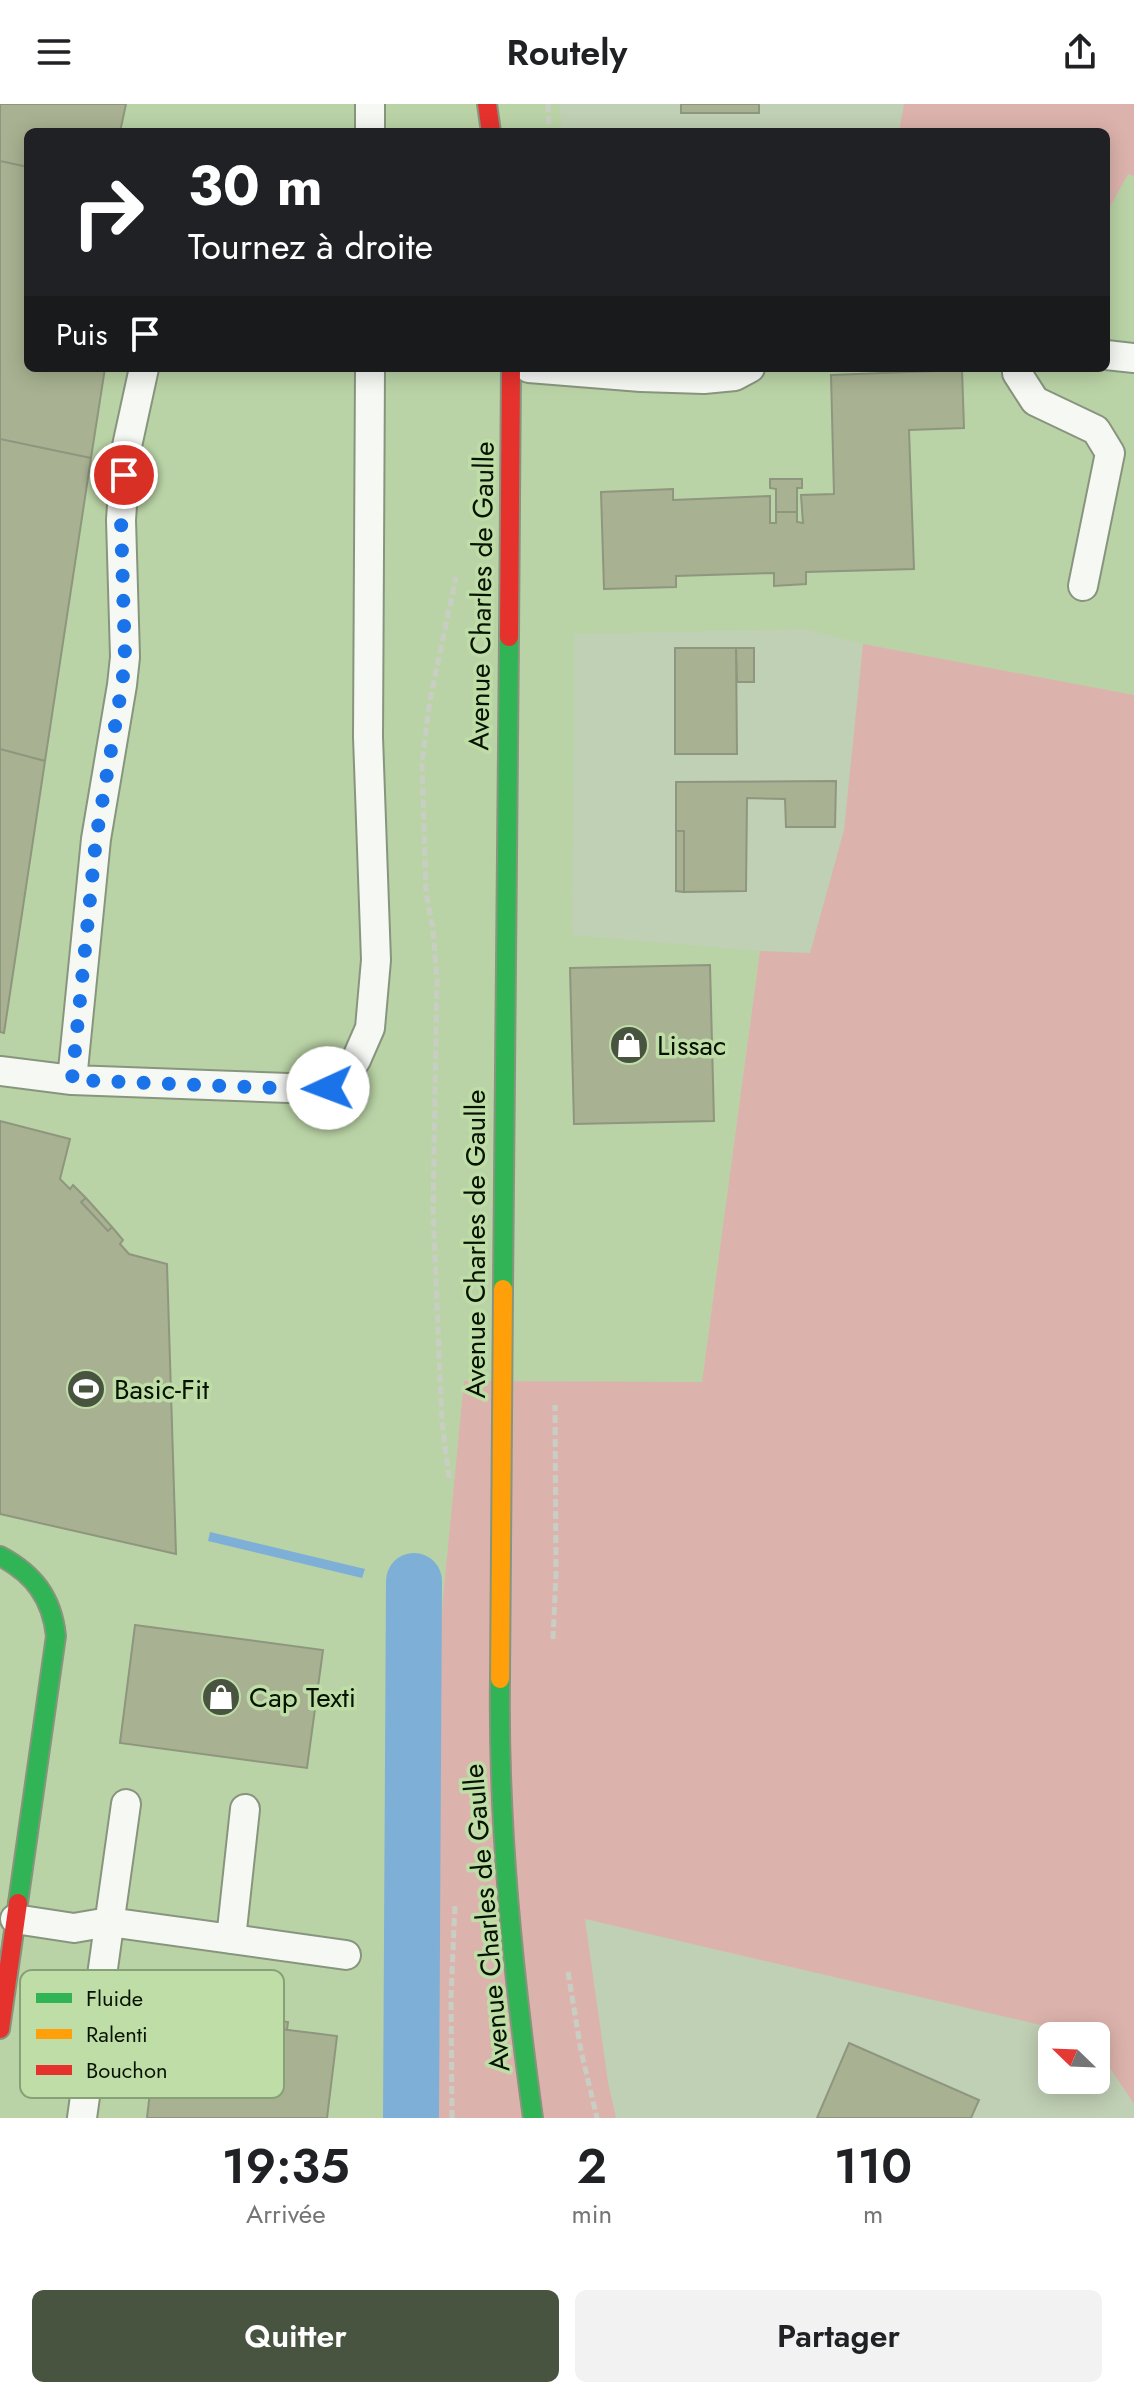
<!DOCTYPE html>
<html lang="fr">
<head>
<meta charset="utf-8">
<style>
  body { margin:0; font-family:Jost,sans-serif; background:#f2f2f2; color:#202124; height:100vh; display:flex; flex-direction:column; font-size:30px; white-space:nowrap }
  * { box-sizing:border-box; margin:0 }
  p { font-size:26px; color:#757577 }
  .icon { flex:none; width:44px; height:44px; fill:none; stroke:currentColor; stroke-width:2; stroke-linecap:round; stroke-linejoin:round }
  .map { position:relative; height:2014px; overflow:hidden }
  .sheet { display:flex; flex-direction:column; background:#fff; flex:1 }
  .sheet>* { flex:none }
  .banner { position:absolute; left:24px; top:24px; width:1086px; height:244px; border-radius:12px; box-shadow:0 4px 20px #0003; background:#202124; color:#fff; overflow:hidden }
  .needle { width:52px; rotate:293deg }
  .tools { position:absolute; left:1038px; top:1918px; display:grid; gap:16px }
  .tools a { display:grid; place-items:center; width:72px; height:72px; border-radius:12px; background:#fff; box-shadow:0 4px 20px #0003; font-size:40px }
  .pin { position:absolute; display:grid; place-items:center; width:68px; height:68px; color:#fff; margin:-34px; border:4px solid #fff; border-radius:50%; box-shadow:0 2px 8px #0007 }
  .me { position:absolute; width:88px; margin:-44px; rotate:268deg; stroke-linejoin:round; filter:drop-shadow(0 0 6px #0008) }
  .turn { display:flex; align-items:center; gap:28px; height:168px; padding:0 32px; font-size:36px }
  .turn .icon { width:104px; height:104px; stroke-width:2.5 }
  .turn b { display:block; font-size:56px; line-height:68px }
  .then { display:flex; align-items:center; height:76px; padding:0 32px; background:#0003; gap:16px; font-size:30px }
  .eta { display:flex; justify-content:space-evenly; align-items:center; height:136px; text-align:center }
  .eta b { font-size:48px; font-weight:600; line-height:56px }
  .primary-button { display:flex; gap:16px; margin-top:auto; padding:16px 32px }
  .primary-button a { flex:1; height:92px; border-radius:12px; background:#485440; color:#fff; font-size:32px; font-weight:600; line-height:92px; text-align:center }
  .primary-button a+a { background:#f2f2f2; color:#202124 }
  header { display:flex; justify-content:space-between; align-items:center; height:104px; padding:0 32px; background:#fff; font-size:36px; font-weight:600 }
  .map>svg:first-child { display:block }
  .built { fill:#bad3a6 }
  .green { fill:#dcb3ac }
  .water { fill:#7eafd7 }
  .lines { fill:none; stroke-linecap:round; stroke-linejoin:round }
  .canal { stroke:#7eafd7; stroke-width:56 }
  .building { fill:#a8b191; stroke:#8e967f; stroke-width:2 }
  .lane-casing { stroke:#88957e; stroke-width:32 }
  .fast-casing { stroke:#88957e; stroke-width:22 }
  .slow-casing { stroke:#88957e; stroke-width:22 }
  .jam-casing { stroke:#88957e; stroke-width:22 }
  .path { stroke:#c9cec5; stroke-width:5; stroke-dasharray:8 4; stroke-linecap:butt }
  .lane { stroke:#f6f8f4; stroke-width:28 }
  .fast { stroke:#30b455; stroke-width:18 }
  .slow { stroke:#ff9f0a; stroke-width:18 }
  .jam { stroke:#e5322d; stroke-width:18 }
  .route { stroke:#1a73e8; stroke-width:14; stroke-dasharray:0 25.2 }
  .labels { text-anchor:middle; stroke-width:7; stroke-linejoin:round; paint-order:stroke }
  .street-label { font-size:28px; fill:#081202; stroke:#bfdda7 }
  .poi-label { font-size:28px; fill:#081202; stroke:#bfdda7; text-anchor:start }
  .key { fill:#bfdda7; stroke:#88a075; stroke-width:2 }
  .key-label { font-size:22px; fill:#081202 }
</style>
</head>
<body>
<header><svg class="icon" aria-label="menu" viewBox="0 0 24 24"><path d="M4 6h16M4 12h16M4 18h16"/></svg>Routely<svg class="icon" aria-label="share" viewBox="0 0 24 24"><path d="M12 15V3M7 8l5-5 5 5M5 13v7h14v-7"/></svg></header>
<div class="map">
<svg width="1134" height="2014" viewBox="0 0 1134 2014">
  <rect width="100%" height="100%" fill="#c0d0b4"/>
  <!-- built -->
  <path class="built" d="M0 0H560L561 28H28V264H1106V110L1128 70 1134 72V591L863 540 805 525 574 530 572 831 760 847 702 1279 464 1277 433 1598V2014H0Z"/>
  <!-- green -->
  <path class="green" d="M904 0H1134V72L1128 70 1106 110V28H899Z
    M863 540 1134 591V2000L1096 1943V1932H1088L585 1815 608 1978 616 2014H433V1598L464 1277 702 1278 760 847 810 849 844 726Z"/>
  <!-- water -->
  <path class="water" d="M210 1428 365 1465 362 1474 208 1437Z"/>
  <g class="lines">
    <!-- canal -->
    <path class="canal" d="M411 2014 414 1477"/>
  </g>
  <!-- building -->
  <path class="building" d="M0 0H126L120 28H28V63L0 57Z
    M681 0H759V9H681Z
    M0 57 28 63V264H105L91 354 0 335Z
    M962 266 964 324 909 326 914 465 806 468V480L774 482V469L676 472V483L604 485 601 388 673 385V396L770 392V419H776V408H797V418L803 419 801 391 834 390 831 271Z
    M0 335 91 354 45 657 0 645Z
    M770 375H802V384H797V408H776V385L770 384Z
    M675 544H736L737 650H675Z
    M736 544H754V578H737Z
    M0 645 45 657 4 929 0 928Z
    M836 677 835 723H786L785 695 747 694 746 787 684 788V727H676V678Z
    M676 727H684V788L676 787Z
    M710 861 714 1017 574 1020 570 864Z
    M0 1017 70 1035 60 1075 70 1085 73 1081 86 1094 81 1098 108 1127 112 1123 123 1136 120 1140 129 1150 167 1160 176 1450 0 1410Z
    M86 1094 112 1123 108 1127 81 1098Z
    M135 1521 323 1546 307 1664 120 1639Z
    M159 1910 337 1932 327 2014H147Z
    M258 1914 288 1918 287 1926 256 1923Z
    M849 1939 979 1996 971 2014H817Z"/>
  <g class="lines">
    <defs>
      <path id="lane" d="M370 28V0
        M1106 251 1134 254
        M529 264 641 273 704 275 735 272 750 264
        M1017 269 1035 297 1096 326 1110 349 1083 482
        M0 967 72 976 316 985 337 980 356 956 370 924 376 856 368 633 370 264
        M72 976 96 735 122 581 125 553 121 416 124 371 127 342 144 264
        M15 1815 74 1824 109 1818 346 1851
        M231 1835 245 1705
        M82 2014 126 1700"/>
      <path id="fast" d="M503 1185 509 533
        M0 1452C34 1470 52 1494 56 1532L18 1799
        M500 1575C498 1723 513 1868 533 2014"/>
      <path id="slow" d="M500 1575 503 1185"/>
      <path id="jam" d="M487 0 491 28
        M509 533 511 264
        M0 1925 18 1799"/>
    </defs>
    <!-- lane casing -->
    <use href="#lane" class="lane-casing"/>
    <!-- fast casing -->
    <use href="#fast" class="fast-casing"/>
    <!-- slow casing -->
    <use href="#slow" class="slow-casing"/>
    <!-- jam casing -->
    <use href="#jam" class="jam-casing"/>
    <!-- path -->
    <path class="path" d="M548 0 549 28
      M449 1374 442 1318 433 1107 437 875 433 826 426 788 422 659 430 596 456 473
      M553 1535 556 1469 555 1301
      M568 1868 581 1947 597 2014
      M452 2014 451 1893 455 1799"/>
    <!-- lane -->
    <use href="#lane" class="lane"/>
    <!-- fast -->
    <use href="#fast" class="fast"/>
    <!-- slow -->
    <use href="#slow" class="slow"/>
    <!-- jam -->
    <use href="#jam" class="jam"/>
  </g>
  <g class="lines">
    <!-- route -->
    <path class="route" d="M124 371 121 416 125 553 122 581 96 735 72 976 303 985 328 984"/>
  </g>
  <!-- icons -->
  <defs>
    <symbol id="shop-disc" viewBox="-11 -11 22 22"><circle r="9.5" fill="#485440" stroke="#bfdda7"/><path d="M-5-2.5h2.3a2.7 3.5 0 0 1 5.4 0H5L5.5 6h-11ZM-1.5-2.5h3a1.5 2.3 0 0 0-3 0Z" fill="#fff"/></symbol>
    <symbol id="stadium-disc" viewBox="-11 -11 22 22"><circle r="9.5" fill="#485440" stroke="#bfdda7"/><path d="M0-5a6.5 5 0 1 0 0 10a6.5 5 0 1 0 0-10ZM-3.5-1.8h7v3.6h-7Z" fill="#fff"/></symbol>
  </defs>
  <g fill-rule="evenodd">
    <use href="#shop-disc" x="607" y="919" width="44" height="44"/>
    <use href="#stadium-disc" x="64" y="1263" width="44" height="44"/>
    <use href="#shop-disc" x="199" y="1571" width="44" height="44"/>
  </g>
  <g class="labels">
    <!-- street labels -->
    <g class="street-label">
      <text transform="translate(481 492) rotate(-89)" y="10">Avenue Charles de Gaulle</text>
      <text transform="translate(475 1140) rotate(-90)" y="10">Avenue Charles de Gaulle</text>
      <text transform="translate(486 1814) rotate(-95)" y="10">Avenue Charles de Gaulle</text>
    </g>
    <!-- poi labels -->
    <g class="poi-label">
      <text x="657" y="951">Lissac</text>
      <text x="114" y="1295">Basic-Fit</text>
      <text x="249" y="1603">Cap Texti</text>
    </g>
  </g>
  <!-- legend -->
  <rect x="20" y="1866" width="264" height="128" rx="12" class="key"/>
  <rect x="36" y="1889" width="36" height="10" fill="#30b455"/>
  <rect x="36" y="1925" width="36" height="10" fill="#ff9f0a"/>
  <rect x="36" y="1961" width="36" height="10" fill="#e5322d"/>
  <g class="key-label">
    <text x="86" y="1902">Fluide</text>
    <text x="86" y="1938">Ralenti</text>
    <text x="86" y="1974">Bouchon</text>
  </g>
</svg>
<div class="tools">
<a><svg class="needle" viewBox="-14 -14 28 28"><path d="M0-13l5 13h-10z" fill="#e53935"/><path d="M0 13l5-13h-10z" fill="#757577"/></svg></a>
</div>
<div class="pin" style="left:124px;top:371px;background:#d93025"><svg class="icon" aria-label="arrive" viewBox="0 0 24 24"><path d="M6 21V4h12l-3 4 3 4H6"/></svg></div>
<svg class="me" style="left:328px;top:984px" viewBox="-20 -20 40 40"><circle r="19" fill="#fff"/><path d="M0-13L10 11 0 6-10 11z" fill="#1a73e8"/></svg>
<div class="banner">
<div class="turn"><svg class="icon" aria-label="right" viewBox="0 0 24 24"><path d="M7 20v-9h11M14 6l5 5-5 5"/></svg><div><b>30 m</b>Tournez à droite</div></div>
<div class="then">Puis<svg class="icon" aria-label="arrive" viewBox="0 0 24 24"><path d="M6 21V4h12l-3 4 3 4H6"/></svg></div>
</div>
</div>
<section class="sheet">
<div class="eta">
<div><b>19:35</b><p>Arrivée</p></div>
<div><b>2</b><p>min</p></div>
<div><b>110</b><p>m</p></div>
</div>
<div class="primary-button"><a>Quitter</a><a>Partager</a></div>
</section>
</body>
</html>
